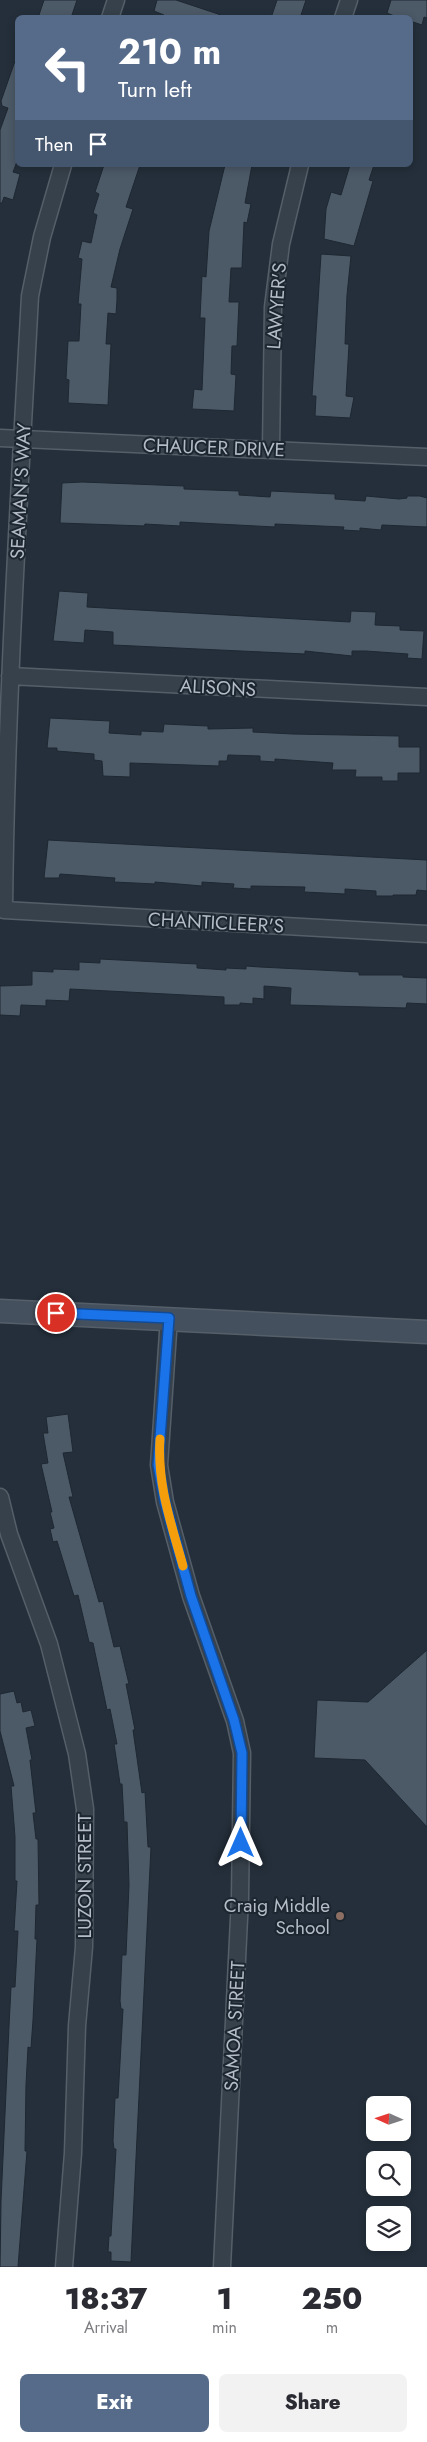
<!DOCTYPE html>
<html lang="en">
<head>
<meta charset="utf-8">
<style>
  body { margin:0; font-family:Jost,sans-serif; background:#f2f2f3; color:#2b2b33; height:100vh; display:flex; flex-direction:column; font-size:19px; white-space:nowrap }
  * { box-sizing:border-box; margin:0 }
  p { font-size:16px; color:#7c7c81 }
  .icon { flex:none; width:28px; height:28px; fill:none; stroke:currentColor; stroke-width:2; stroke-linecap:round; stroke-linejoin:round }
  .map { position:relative; height:2267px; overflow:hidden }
  .details { display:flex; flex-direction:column; background:#fff; flex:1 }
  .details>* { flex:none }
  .guide { position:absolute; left:15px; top:15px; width:398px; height:152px; border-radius:8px; box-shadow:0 2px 8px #0003; background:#566b8a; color:#fff; overflow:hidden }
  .needle { width:32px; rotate:273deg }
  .controls { position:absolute; left:366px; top:2096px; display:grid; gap:10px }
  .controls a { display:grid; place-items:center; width:45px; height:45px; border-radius:8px; background:#fff; box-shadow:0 2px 8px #0003; font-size:25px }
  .pin { position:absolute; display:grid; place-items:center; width:42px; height:42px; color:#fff; margin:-21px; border:2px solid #fff; border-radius:50%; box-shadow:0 1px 5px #0007 }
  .me { position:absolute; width:55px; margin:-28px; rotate:0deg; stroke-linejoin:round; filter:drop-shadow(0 0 4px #0008) }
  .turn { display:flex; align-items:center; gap:18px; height:105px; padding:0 20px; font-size:22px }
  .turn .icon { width:65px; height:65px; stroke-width:2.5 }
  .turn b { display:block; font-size:35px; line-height:42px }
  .then { display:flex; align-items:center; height:48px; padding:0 20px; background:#0003; gap:10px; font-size:19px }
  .eta { display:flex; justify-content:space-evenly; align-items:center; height:85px; text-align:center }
  .eta b { font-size:30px; font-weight:800; line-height:35px }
  .action { display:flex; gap:10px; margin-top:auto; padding:10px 20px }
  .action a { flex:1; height:58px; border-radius:8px; background:#566b8a; color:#fff; font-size:20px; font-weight:800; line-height:58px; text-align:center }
  .action a+a { background:#f2f2f3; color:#2b2b33 }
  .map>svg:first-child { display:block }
  .building { fill:#4c5967; stroke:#1e2832 }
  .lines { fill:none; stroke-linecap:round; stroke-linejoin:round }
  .minor-casing { stroke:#555f69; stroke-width:19 }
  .secondary-casing { stroke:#555f69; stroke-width:25 }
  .minor { stroke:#37414b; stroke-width:16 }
  .secondary { stroke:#45505e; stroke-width:22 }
  .route-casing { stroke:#114b97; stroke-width:12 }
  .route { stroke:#1a73e8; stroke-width:9 }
  .slow { stroke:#f59e0b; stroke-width:9 }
  .education-dot { fill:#8d6e63; stroke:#1c2630; stroke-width:2 }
  .labels { text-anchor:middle; stroke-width:4; stroke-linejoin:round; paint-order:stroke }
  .street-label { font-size:19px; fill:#b3bcc7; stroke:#1c2630 }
  .poi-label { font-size:19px; fill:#b3bcc7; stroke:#1c2630; text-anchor:end }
</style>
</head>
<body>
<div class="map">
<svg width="427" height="2267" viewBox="0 0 427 2267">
  <rect width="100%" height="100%" fill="#242f3b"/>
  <!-- building -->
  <path class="building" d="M44 0H77L71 18H38Z
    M157 0H176L221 15 220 18H163L164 15 154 11Z
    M277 0H306L300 18H271Z
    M391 0H427V18L424 17 422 25 410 21V18H399L387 13Z
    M15 61H18V159L13 172 20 174 13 200 4 197 2 203H0V130L8 108 2 106 1 101Z
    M104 165H140L126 207 133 209 120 249 111 287 117 288V300L116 314 108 313 106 344H111L108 405 68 403 69 380 66 379 68 341H79L81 304H78L82 259 78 258 82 241 91 243 97 215 93 213 99 194 95 192Z
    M225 165H252L245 203 251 204 247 223 244 222 242 268H231L229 302H239L237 346H232L231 374 236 375 234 411 192 409 194 389 202 390 205 318H200L202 276 206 277 209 231Z
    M350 165H374L369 180 373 181 354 246 324 239 326 209 331 192 341 195Z
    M321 254 351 256 347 295 345 344H349L346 396 354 397 350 418 315 416 316 396H312Z
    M82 482 184 486V489L239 491V495L270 497 271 491 335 494V499L365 501 366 496 399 499 407 498V496H420L427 498V527L382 525 381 530 360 528V531L343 530 344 527 275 524V527L180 522V526L145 524 144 526 60 523 62 483Z
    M59 591 88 593 87 607 350 622 351 611 376 612 375 625 400 626V630L424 631 422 659 407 658 408 654 366 651H352V656L305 651V654L113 645V632L85 630 84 643 53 641Z
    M50 718 110 721 109 733 141 735V731L163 732 164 724 208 726V729L253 728V732L293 734 399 736V747H420V773H398V781H382V777H355L356 770H332L333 763 275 759V762L260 761V756L228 755 227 761H219V766L130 763V777L103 776 102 761 94 760V754L57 751V748H47Z
    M48 840 427 860V891L417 890 416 895H393V896H376V891L345 889V894L304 892 305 887 251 886V889L233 888 234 884 202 882V886L155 882V884L114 882 115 878 60 874 59 878H44Z
    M100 959 197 964V968L226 970V968L246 969V966L260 967 359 972V975H403V977L427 978V1004L407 1003 406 1008 290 1005 291 988 264 986V999L253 998V1004L240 1003V1005H224V997L70 989 69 1001 46 1000V1006L21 1005 20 1016 0 1015V986L32 985V971L53 972V969L79 970V962L100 963Z
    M68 1414 73 1452 63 1453 73 1497H69L99 1602 103 1601 114 1647 120 1646 129 1684H126L135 1730H133L142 1793 145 1792 148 1847H151L131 2262 111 2261V2252H108L109 2236H111L116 2149H114L113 2141 115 2098H118L123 2009H121L120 2001 122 1955H126L129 1885 127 1822H124L122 1784H120L114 1744H117L110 1709 107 1710 93 1643 89 1642 78 1595 74 1596 57 1541 53 1542 50 1529 54 1528 50 1512H52L41 1464 48 1463 43 1433H48L46 1417Z
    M427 1650V1827L365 1760 314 1758 317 1700 368 1702Z
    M14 1691 17 1703 21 1702 23 1712 31 1710 35 1726 26 1728 32 1760H30L36 1813H33L36 1839H38L39 1905H36L35 1939H37L33 2020 31 2048 28 2047 26 2085 25 2151H27L18 2267H0L1 2201 9 2026 11 1987H15L18 1931H14L17 1881H15V1837L11 1786H14L0 1731V1694Z"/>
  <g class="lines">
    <defs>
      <path id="minor" d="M110 18 116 0
        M343 18 349 0
        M63 165 42 237 30 296C19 501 6 705 4 910L427 934
        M0 438 427 457
        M271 449 273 307 281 244 300 165
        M10 676 427 697
        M169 1318 159 1465 165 1502 191 1596 235 1721 242 1753 240 1898 222 2267
        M0 1497 9 1534 49 1644 77 1754 85 1809 84 1947 77 2026 73 2153 64 2267"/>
      <path id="secondary" d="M0 1311 427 1332"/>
    </defs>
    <!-- minor casing -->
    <use href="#minor" class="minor-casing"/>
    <!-- secondary casing -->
    <use href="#secondary" class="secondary-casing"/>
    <!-- minor -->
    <use href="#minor" class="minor"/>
    <!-- secondary -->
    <use href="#secondary" class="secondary"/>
  </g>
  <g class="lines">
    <defs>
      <path id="route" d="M56 1313 169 1318 158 1465 165 1502 191 1596 234 1720 242 1753 241 1843"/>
    </defs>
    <!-- route casing -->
    <use href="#route" class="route-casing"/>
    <!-- route -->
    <use href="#route" class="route"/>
    <!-- slow -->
    <path class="slow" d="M160 1439C157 1484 171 1523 183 1566"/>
  </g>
  <!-- markers -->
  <circle class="education-dot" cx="340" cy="1916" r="5"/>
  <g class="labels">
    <!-- street labels -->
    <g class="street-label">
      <text transform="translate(276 306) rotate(-86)" y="7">LAWYER'S</text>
      <text transform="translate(214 447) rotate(2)" y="7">CHAUCER DRIVE</text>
      <text transform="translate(20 491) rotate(-87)" y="7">SEAMAN'S WAY</text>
      <text transform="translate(218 687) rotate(3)" y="7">ALISONS</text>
      <text transform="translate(216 922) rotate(3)" y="7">CHANTICLEER'S</text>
      <text transform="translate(84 1876) rotate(-90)" y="7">LUZON STREET</text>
      <text transform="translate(234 2026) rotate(-87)" y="7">SAMOA STREET</text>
    </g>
    <!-- poi labels -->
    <g class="poi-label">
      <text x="330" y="1912">Craig Middle<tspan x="330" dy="22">School</tspan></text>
    </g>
  </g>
</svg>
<div class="controls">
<a><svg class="needle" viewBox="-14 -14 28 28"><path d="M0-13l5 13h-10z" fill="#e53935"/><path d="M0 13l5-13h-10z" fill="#7c7c81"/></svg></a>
<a><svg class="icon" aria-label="search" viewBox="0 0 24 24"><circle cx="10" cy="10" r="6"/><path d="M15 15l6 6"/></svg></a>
<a><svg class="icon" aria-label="layers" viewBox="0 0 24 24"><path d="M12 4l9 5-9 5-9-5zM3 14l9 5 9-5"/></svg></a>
</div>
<div class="pin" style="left:56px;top:1313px;background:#d93025"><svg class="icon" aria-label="arrive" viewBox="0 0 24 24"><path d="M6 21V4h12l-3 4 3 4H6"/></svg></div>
<svg class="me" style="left:241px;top:1843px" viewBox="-20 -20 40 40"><path d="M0-17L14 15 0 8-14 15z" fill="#1a73e8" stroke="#fff" stroke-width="4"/></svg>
<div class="guide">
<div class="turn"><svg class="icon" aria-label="left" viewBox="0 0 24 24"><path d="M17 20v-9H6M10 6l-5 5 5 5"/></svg><div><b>210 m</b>Turn left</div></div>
<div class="then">Then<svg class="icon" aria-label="arrive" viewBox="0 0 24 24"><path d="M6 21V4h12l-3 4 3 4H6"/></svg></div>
</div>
</div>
<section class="details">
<div class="eta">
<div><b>18:37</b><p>Arrival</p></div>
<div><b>1</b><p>min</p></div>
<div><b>250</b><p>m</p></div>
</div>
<div class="action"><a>Exit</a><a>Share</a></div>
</section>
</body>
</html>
